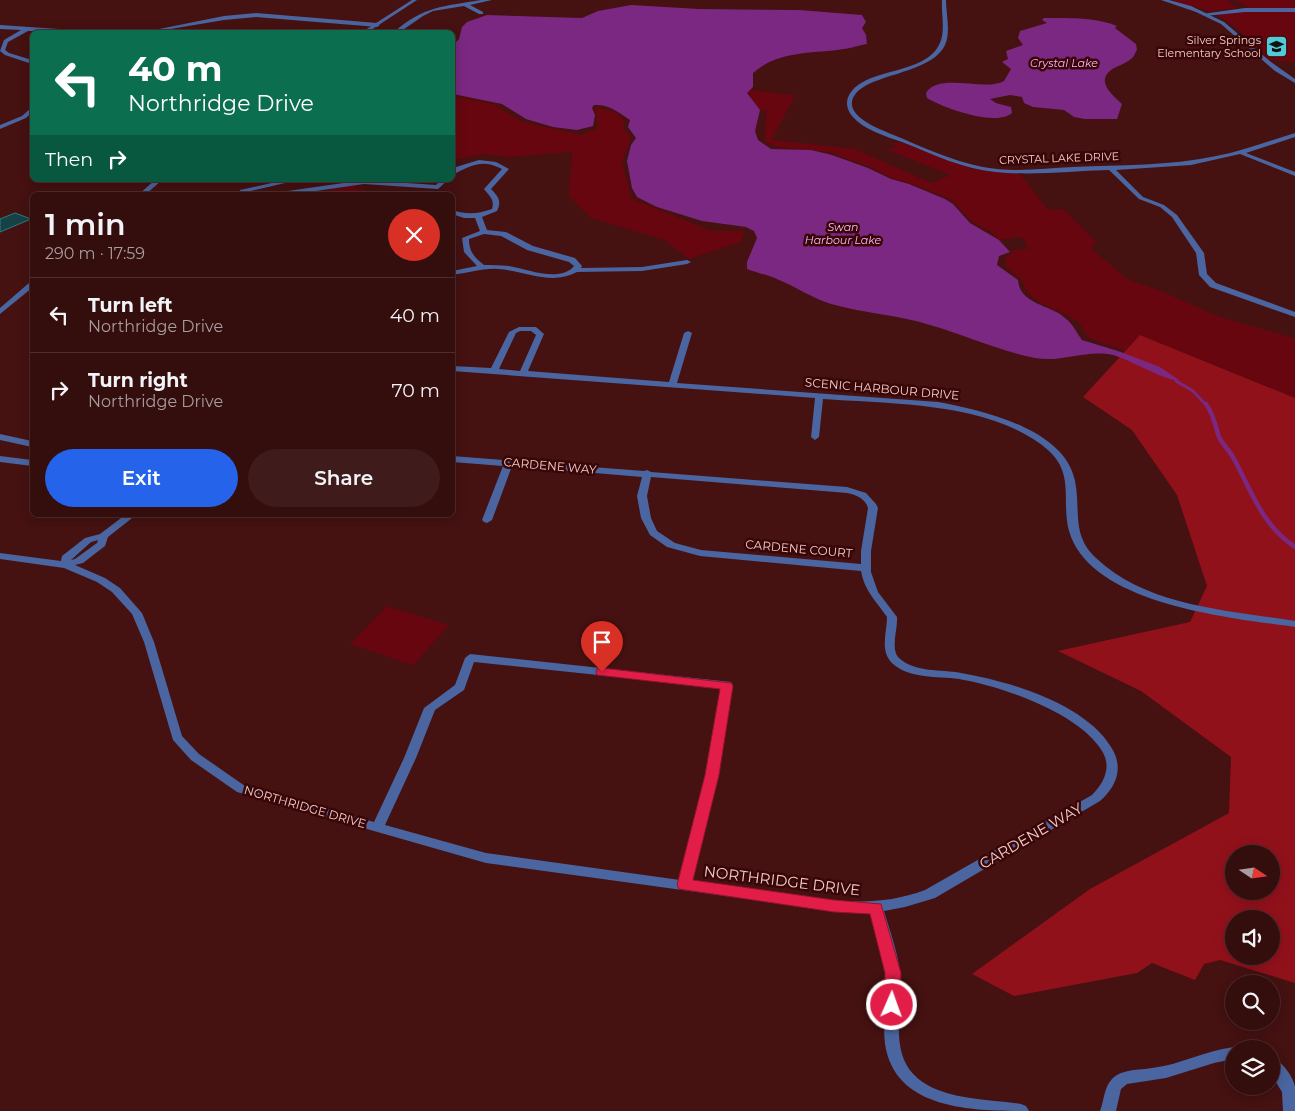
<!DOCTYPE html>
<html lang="en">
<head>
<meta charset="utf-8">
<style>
  body { margin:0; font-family:Montserrat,sans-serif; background:#3f1b1b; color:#f1f3f6; height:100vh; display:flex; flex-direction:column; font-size:19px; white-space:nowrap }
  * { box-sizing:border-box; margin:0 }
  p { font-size:16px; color:#a99c9d }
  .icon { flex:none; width:28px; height:28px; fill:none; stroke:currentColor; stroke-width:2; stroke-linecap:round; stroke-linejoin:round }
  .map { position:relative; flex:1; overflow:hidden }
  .side { position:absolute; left:30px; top:192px; width:425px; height:325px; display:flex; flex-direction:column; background:#340d0d; border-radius:8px; box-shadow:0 2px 12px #0003,0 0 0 1px #4e2d2e }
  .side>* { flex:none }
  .top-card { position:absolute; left:30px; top:30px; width:425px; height:152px; border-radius:8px; box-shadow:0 2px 12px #0003,0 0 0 1px #4e2d2e; background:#0b6e4f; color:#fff; overflow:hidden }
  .needle { width:32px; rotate:103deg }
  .tools { position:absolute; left:1225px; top:845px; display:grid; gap:10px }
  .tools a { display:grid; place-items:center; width:55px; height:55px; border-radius:50%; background:#340d0d; box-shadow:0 2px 12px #0003,0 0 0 1px #4e2d2e; font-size:25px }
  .pin { position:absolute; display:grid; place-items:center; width:42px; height:42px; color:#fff; margin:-51px -21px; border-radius:50% 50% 50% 0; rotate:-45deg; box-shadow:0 0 5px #0007 }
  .pin .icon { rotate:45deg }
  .me { position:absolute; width:55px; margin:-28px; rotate:2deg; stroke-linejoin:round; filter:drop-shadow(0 0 4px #0008) }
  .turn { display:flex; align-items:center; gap:18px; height:105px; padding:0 15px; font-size:22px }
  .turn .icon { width:65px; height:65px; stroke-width:2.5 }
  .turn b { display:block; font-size:35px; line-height:42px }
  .then { display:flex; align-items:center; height:48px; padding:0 15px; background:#0003; gap:10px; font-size:19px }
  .round { display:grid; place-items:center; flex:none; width:52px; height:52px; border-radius:26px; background:#3f1b1b }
  .summary { display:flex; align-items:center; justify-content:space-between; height:85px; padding:0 15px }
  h1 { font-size:30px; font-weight:600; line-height:38px }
  .primary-button { display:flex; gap:10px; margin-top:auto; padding:10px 15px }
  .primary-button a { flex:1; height:58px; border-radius:30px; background:#2563eb; color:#fff; font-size:20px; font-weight:600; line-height:58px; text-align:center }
  .primary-button a+a { background:#3f1b1b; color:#f1f3f6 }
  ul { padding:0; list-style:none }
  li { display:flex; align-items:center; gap:15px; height:75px; padding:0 15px; border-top:1px solid #4e2d2e }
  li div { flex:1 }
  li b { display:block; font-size:19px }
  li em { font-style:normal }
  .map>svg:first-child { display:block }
  .green { fill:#67060f }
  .forest { fill:#91111b; fill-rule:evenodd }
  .water { fill:#7b2882 }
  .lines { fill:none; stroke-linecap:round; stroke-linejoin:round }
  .stream-far1 { stroke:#7b2882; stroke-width:3 }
  .stream { stroke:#7b2882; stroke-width:4.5 }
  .building { fill:#164246; stroke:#287d86 }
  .minor { fill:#4a659f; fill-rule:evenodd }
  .tertiary { fill:#4a659f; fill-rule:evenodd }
  .route { fill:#e11d48; stroke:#92132f }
  .labels { text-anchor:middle; stroke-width:5; stroke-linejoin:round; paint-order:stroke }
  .far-poi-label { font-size:11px; fill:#f0cdca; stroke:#390607; text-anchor:end }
  .far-water-label { font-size:11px; font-style:italic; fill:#f8b8fb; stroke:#390607 }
  .far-street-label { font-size:11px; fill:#f0cdca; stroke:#390607 }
  .street-label { font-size:12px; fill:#f0cdca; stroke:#390607 }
  .near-street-label { font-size:15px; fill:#f0cdca; stroke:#390607 }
</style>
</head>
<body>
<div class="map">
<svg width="1295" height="1111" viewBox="0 0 1295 1111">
  <rect width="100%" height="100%" fill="#451111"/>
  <!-- green -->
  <path class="green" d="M1171 0H1226L1238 8 1209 11Z
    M1234 0H1295V9L1249 8Z
    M1242 11 1295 12V62L1269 60 1238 29 1217 15Z
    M749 90 795 95 772 140 855 149 931 183 951 175 887 150 897 147 891 143H903L973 169 1020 174 1048 210 1063 209 1096 241 1091 248 1127 279 1156 289 1220 317 1295 338V398L1141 335 1125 351C1114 346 1099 343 1089 337 1085 334 1083 328 1080 324 1065 309 1025 304 1023 281L1006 267 1005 257 1013 253 1009 251 1028 249 1024 240 1020 237 999 240 993 233 972 222 952 200 915 185 894 179 870 167 829 152 777 147 765 141 766 111 760 110 749 96Z
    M453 96 493 104 523 122 581 135 598 128 595 107 615 112 625 121 623 127 631 138 622 162 632 199 712 231H745L741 242 689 259 664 240 591 218 569 196 572 152 508 157 484 154 453 160Z
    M355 185 356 189H364L366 191 378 195H319L330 191 329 189Z
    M387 606 449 625 413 665 350 644Z"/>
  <!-- forest -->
  <path class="forest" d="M1140 335 1295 398V983L1220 960 1204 964 1195 980 1152 963 1137 973 1014 996 972 974 1090 889 1229 813 1231 757 1141 691 1058 651 1190 622 1207 586 1177 495 1132 430 1083 397ZM1234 854H1271V891H1234ZM1234 919H1271V956H1234Z"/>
  <!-- water -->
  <path class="water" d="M631 5 699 9 799 10 862 15 866 22 862 28 866 35 867 44C860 45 852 48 844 49 812 54 779 50 753 73V87L747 93 760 110 755 131 758 140 771 149 811 150 832 155 868 168 891 179 909 184 945 199 953 204 970 223 999 240 1010 252 999 256 997 265 1018 280C1020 305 1050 304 1065 318 1073 324 1076 332 1082 340L1118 351 1160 367 1179 380C1169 383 1129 359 1113 355 1086 349 1062 363 1035 358 999 351 965 335 930 325 898 315 863 313 831 304 812 298 796 287 779 280 769 275 757 273 747 269V262L757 238 754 231 746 227 702 221 657 207 637 197 632 188 627 161 631 145 636 138 628 127 630 120C618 112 609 104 594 105L592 108 595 115 593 126 577 130 553 127 526 119 502 104 453 94V45L459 39 462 27 467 22 487 15 582 18 598 11Z
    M1044 18C1067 18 1096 17 1117 26L1115 28 1136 44 1137 50C1134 54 1135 56 1131 59 1125 64 1117 66 1111 70 1095 82 1114 96 1122 104L1117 119H1085L1074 117 1064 110 1033 107 1024 103 1022 97 1010 95 990 99 996 103 1011 107 1012 113C996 127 943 108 927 98L926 93C939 72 985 92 1004 81L1011 69 1002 62 1008 59 1006 51 1023 45 1018 38 1020 31 1047 23 1042 20Z"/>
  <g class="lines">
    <!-- stream-far1 -->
    <path class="stream-far1" d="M1176 381 1193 391 1207 406"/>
    <!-- stream -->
    <path class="stream" d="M1206 404C1214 415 1215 425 1219 437 1223 445 1230 451 1234 459 1252 492 1262 525 1295 547"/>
  </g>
  <!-- building -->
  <path class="building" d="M15 213 31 219 0 232V219Z"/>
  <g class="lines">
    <!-- minor -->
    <path class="minor" d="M481 0H492L470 5 483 12V14H479L464 6 433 11 423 16 400 32H394C423 6 446 6 481 0Z
      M942 0H946C946 14 951 32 945 45 930 77 857 73 852 102 850 118 879 129 891 134 921 146 951 161 983 167 1013 173 1044 168 1073 167 1121 165 1169 166 1216 156 1243 151 1268 141 1295 133V137L1246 153 1295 172V176L1240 154 1191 165 1116 170 1143 197 1164 205 1177 215 1204 253 1207 274 1216 283 1295 312V317L1210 287 1199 275 1196 253 1172 217 1160 207 1139 199 1109 170C1072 171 1033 176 995 172 963 169 932 154 902 142 885 136 864 130 852 116 846 109 845 100 851 92 868 68 925 74 939 45 946 32 941 14 942 0Z
      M1245 8H1295V12H1245L1205 16 1202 14Z
      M256 13 377 23 380 25 377 27 256 17 224 20 153 32H144L224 16Z
      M0 25 74 30 77 32 28 31 8 42 5 50 9 53 32 60V64L5 55 0 51 4 40 21 30 0 29Z
      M32 107V112L26 118 0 129V125L22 116Z
      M479 160 496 162 509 169 491 189C498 196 502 201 497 211L482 217 487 230 506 232 533 246 575 258 582 266 581 268 642 267 687 260 691 262 687 264 642 271 577 272C551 286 526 271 498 269 483 268 468 273 452 275V271L477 266 464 252 462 238 480 231 475 218H464L452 214V210C468 215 477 214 492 209 495 199 489 196 484 189L502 169C482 158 470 166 452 175V170L456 167ZM484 234 501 236 527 250 569 262 574 266C560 283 527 269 509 266 500 265 492 265 484 265 475 258 469 252 469 239Z
      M285 180H298L246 192V195H240V190Z
      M364 180 436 185 441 180H448L438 189 364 184 288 195H271L274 193Z
      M519 327H536L544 334 528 371 669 382 684 333 688 331 692 333 677 383 938 402C982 410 1065 429 1075 481 1081 510 1071 535 1096 558 1148 607 1228 610 1295 621V627C1232 618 1090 605 1069 531 1061 501 1075 474 1048 450 992 402 893 404 823 399L819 437 815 440 811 437 815 398 452 371V366L491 368 509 332ZM520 331H531L536 335 520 371 499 369 516 333Z
      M0 434 32 441V447L0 440Z
      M0 456 32 460V466L0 462Z
      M452 456 644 471 647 470 651 472 847 487 866 493 876 504 878 508 871 551V572L878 592 897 617C898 629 890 649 899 658 915 673 941 669 961 673 1009 681 1085 704 1111 747 1124 767 1117 786 1100 801L935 898 905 907 884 911C890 932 898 952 900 974 903 1020 883 1068 938 1090 964 1100 994 1100 1021 1104L1026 1106 1029 1111C975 1111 895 1111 885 1044 882 1019 888 993 885 968 883 949 876 931 871 912L835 911 486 863 237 792 191 760 173 740 144 642 132 614 112 592 97 582 64 568 0 559V553L61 561 62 556 85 538 100 534 125 515H136L108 537 105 546 83 563 75 565 105 578 120 588 142 613 154 642 182 736 199 754 245 786 374 822 404 758 424 708 455 685 465 658 470 654 731 682 733 685 718 775 692 881C723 886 754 890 784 894 834 901 877 908 925 890L1092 795C1104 783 1112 767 1102 751 1079 713 1001 686 959 679 937 676 910 679 893 664 879 651 887 633 887 617 876 601 864 590 861 571L700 556 667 547 650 535 641 518 637 496 642 477 512 466 492 520 487 523 484 522 482 520 503 466 452 462ZM651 477 847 493C856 495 865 498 868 508L861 551V564L701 550 675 543 657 531 651 518 647 496ZM98 540 97 543 75 559 71 560 91 542ZM474 662 721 688 706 775 680 880 486 853 385 825 416 758 435 710 464 690Z
      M1234 1047 1239 1049H1234V1059L1214 1063 1166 1078 1127 1084 1121 1089 1116 1111H1100C1104 1101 1104 1087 1112 1079 1121 1069 1140 1070 1152 1068 1180 1065 1206 1050 1234 1047Z
      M1271 1058C1282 1061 1292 1075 1295 1086 1295 1093 1295 1103 1295 1111H1283L1282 1092 1271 1074Z"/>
    <!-- tertiary -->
    <path class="tertiary" d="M412 0H417L368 32H362Z
      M1161 0H1169L1191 6 1224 22 1271 62 1295 79V83L1275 71 1221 24 1196 12Z
      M155 180H162L145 195H138Z
      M29 283H32V288L0 314V308Z"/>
  </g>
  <!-- route -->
  <path class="route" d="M602 668 731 683 733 686 719 775 693 880 834 900 881 904 901 973 900 1005 897 1010 892 1012 886 1010 884 1005 885 973 870 914 834 912 679 889 677 885 705 775 720 689 597 675 596 672 597 669Z"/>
  <!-- icons -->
  <defs>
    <symbol id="school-square" viewBox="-11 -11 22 22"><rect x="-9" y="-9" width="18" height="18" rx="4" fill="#52cbd8" stroke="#390607"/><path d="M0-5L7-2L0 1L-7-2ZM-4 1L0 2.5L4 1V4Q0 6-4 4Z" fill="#111"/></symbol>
  </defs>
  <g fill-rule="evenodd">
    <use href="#school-square" x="1264" y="34" width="25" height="25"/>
  </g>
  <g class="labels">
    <!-- far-poi labels -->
    <g class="far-poi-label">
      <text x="1261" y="44">Silver Springs<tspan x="1261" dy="13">Elementary School</tspan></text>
    </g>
    <!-- far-water labels -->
    <g class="far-water-label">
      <text x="1064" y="67">Crystal Lake</text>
      <text x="843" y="231">Swan<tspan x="843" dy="13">Harbour Lake</tspan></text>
    </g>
    <!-- far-street labels -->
    <g class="far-street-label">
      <text transform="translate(1059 158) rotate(-2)" y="4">CRYSTAL LAKE DRIVE</text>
    </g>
    <!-- street labels -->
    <g class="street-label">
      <text transform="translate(882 389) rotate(5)" y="4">SCENIC HARBOUR DRIVE</text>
      <text transform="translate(550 466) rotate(5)" y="4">CARDENE WAY</text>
      <text transform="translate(799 549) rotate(5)" y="4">CARDENE COURT</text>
      <text transform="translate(305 807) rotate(16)" y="4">NORTHRIDGE DRIVE</text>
    </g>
    <!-- near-street labels -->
    <g class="near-street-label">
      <text transform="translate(1031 836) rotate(-30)" y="5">CARDENE WAY</text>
      <text transform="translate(782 881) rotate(7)" y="5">NORTHRIDGE DRIVE</text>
    </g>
  </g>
</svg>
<div class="tools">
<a><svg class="needle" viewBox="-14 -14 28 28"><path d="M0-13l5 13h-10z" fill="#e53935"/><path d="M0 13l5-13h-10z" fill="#a99c9d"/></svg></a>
<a><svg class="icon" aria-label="sound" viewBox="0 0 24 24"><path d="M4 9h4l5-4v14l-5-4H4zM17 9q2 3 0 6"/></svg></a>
<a><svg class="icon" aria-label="search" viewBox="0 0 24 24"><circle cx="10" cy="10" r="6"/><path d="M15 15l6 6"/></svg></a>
<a><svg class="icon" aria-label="layers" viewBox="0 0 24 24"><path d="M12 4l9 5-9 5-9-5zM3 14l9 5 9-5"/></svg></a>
</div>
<div class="pin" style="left:602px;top:672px;background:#d93025"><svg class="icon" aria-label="arrive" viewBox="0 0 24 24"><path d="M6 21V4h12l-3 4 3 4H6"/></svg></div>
<svg class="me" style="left:892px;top:1005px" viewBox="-20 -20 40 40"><circle r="17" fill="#e11d48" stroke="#fff" stroke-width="3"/><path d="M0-11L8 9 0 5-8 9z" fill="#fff"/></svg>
<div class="top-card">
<div class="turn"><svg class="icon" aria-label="left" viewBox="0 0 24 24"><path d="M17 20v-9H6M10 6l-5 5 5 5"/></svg><div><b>40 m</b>Northridge Drive</div></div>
<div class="then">Then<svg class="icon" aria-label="right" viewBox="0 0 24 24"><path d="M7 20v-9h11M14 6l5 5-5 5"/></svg></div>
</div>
<section class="side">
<div class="summary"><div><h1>1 min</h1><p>290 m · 17:59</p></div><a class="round" style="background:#d93025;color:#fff"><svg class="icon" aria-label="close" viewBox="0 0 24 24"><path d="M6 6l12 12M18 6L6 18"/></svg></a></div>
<ul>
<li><svg class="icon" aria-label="left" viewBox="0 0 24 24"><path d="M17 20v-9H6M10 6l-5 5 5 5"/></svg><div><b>Turn left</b><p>Northridge Drive</p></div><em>40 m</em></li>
<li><svg class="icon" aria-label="right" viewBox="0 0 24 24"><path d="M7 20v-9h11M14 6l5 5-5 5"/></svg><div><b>Turn right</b><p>Northridge Drive</p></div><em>70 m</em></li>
</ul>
<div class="primary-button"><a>Exit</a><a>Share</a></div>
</section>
</div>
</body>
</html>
